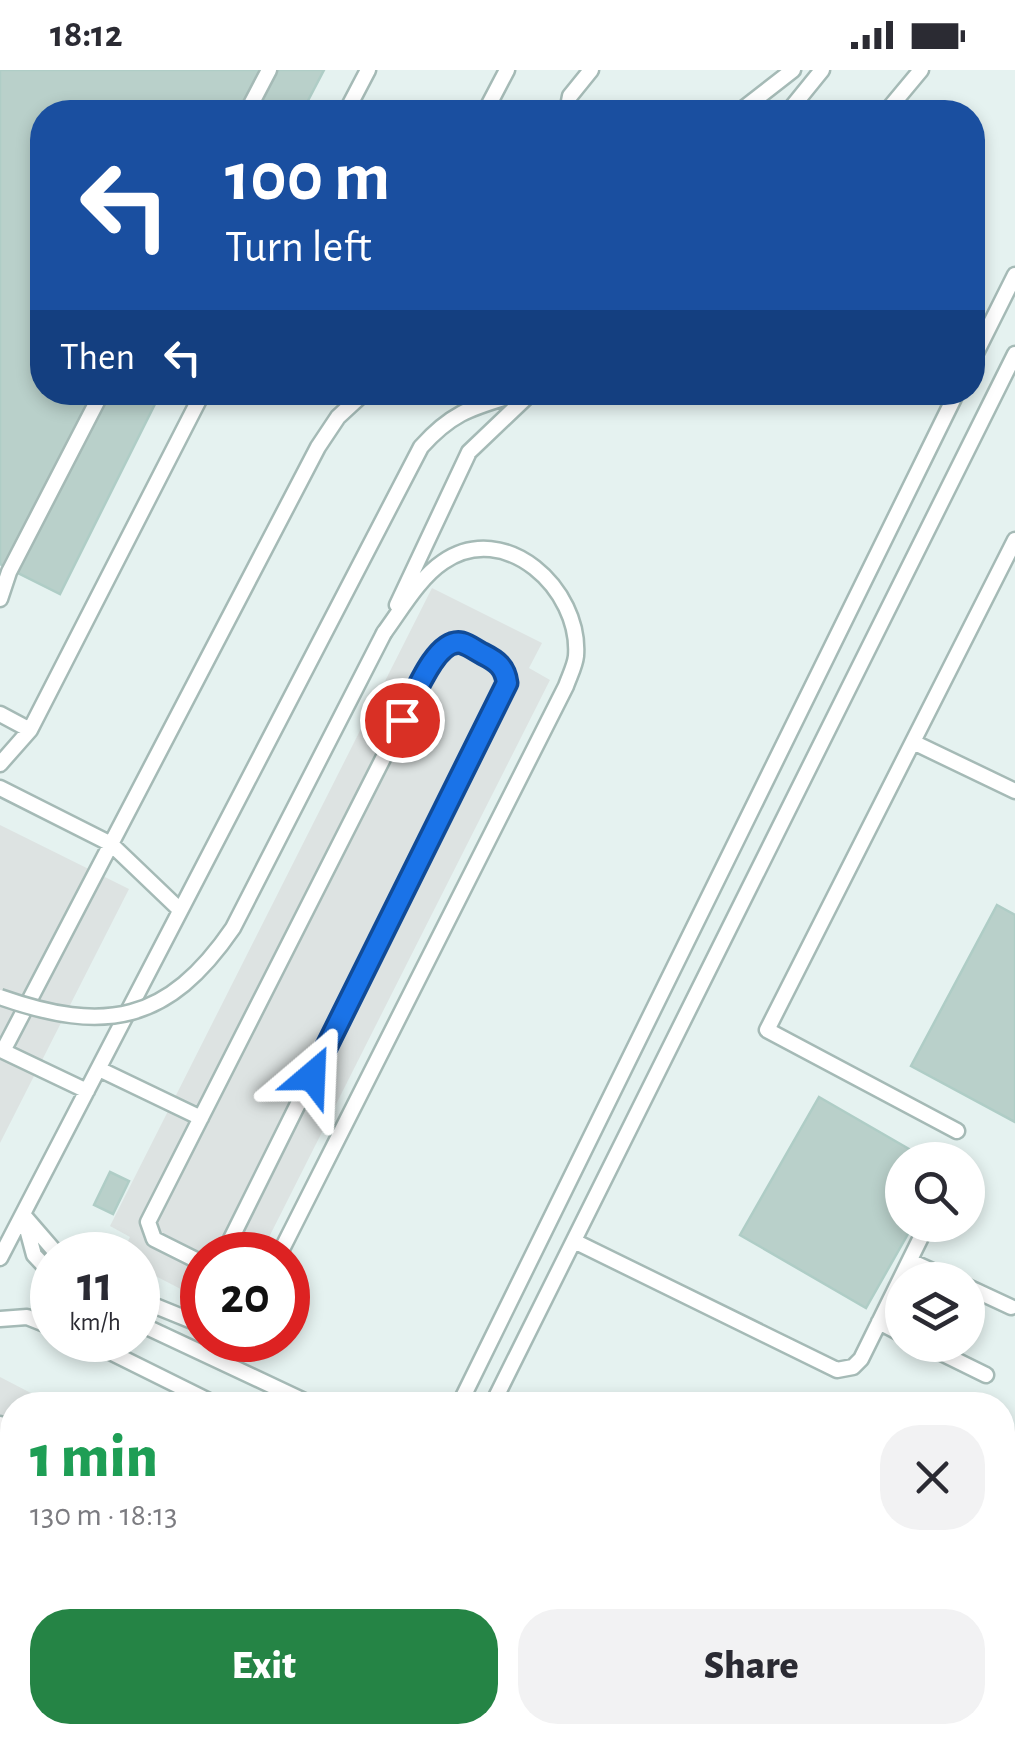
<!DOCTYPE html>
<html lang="en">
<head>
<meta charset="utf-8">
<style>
  body { margin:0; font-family:"Alegreya Sans",sans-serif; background:#f2f2f3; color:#2b2b33; height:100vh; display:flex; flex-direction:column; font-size:38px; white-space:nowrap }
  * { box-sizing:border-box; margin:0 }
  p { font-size:32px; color:#7c7c81 }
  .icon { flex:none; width:55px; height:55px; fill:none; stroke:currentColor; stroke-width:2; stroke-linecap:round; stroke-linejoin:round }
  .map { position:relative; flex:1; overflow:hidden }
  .side { position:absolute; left:0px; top:1322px; width:1015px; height:352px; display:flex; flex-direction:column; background:#fff; border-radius:40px 40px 0 0; box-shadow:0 5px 15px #0003 }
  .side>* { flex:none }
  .banner { position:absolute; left:30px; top:30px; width:955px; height:305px; border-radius:40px; box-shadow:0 5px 15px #0003; background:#1a4fa0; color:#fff; overflow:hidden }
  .buttons { position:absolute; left:885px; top:1072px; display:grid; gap:20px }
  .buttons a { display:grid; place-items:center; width:100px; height:100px; border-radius:50%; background:#fff; box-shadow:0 5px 15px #0003; font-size:50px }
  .speed { position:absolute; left:30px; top:1162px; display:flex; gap:20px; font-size:50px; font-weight:700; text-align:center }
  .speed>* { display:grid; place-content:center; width:130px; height:130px; border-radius:50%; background:#fff; box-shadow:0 5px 15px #0003; line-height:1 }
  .speed small { font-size:25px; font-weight:400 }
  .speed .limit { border:15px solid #d22; background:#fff; color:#111 }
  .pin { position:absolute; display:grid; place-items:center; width:85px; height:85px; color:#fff; margin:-42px; border:5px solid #fff; border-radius:50%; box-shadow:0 2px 10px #0007 }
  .me { position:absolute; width:110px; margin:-55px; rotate:26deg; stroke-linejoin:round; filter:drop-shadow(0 0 8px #0008) }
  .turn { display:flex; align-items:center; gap:35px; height:210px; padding:0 30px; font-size:45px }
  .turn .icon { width:130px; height:130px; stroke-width:2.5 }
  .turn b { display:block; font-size:70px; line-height:85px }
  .then { display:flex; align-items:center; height:95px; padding:0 30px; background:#0003; gap:20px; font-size:38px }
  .round { display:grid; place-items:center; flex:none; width:105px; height:105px; border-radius:40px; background:#f2f2f3 }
  .headline { display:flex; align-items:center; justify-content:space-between; height:170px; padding:0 30px }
  h1 { font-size:60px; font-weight:800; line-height:75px; color:#1e9e55 }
  .cta { display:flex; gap:20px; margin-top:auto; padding:20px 30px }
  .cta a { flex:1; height:115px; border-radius:40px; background:#258445; color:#fff; font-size:40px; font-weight:800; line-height:115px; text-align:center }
  .cta a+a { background:#f2f2f3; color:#2b2b33 }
  .status { display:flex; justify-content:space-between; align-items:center; height:70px; padding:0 50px; background:#fff; direction:ltr }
  .status svg { height:28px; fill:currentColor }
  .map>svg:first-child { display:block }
  .parking { fill:#dde3e2 }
  .building { fill:#b9d0ca; stroke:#afcdc6; stroke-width:2.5 }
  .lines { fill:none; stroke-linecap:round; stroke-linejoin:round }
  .service-casing { stroke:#a5bab6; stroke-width:19 }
  .service { stroke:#fff; stroke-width:14 }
  .service-bridge-casing { stroke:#a5bab6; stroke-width:19; stroke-linecap:butt }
  .service-bridge { stroke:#fff; stroke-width:14 }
  .route-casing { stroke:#114b97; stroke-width:25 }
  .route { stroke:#1a73e8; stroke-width:18 }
</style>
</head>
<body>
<div class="status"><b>18:12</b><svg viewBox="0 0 49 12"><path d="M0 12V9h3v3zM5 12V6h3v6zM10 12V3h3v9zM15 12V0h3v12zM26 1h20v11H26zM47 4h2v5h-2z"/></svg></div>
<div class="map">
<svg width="1015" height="1674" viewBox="0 0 1015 1674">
  <rect width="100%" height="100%" fill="#e5f2f0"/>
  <!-- parking -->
  <path class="parking" d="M432 518 542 573 529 598 550 610 260 1185H202V1230L138 1197V1185H121L130 1167 110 1156Z
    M0 755 129 819 0 1073Z
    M0 1307 54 1335H12V1662L65 1663 59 1674H0Z"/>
  <!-- building -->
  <path class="building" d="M0 0H324L302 42H42V322H161L60 524 0 494Z
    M997 835 1015 845V1052L911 996Z
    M819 1027 928 1090H902V1155H913L866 1238 740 1165Z
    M110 1102 129 1111 113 1144 94 1135Z"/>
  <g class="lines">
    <defs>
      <path id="service" d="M247 42 269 0
        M346 42 368 0
        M485 42 507 0
        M567 42 570 26 591 0
        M739 42 793 0
        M788 42 822 0
        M886 42 921 0
        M972 291 1015 205
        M0 529 9 502 102 322
        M397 535 469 382 532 322
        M0 644 30 660
        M913 672 1015 721
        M0 694 30 660 203 322
        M0 718 111 774 180 840
        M99 999 201 1048
        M87 1021 3 981 318 377 338 347 365 322
        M957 1061 767 960 1015 470
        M23 1144 34 1185 52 1204
        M26 1148 58 1185
        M574 1171 837 1300 853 1297 861 1289 927 1155
        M279 1185 566 616C569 607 575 596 576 586 581 519 505 449 443 492 419 508 401 540 384 563
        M0 1188 421 377C455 339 476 337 523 322
        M910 1191 952 1210
        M202 1193 154 1169 148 1152 436 584C441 580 445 576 450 574 469 567 505 594 507 613L223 1185
        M968 1217 1011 1237
        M138 1229 202 1255
        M0 1249 27 1247 52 1257
        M879 1252 902 1264
        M138 1253 313 1335
        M86 1270 217 1335
        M925 1275 986 1305
        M459 1335 957 322
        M492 1335 1015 284
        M0 1354 12 1359
        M15 1674 25 1662
        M311 1674 315 1662
        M344 1674 348 1662"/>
    </defs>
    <!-- service casing -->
    <use href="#service" class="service-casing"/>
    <!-- service -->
    <use href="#service" class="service"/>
    <defs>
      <path id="service-bridge" d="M0 927C105 964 168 953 233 858L384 563"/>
    </defs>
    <!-- service-bridge casing -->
    <use href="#service-bridge" class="service-bridge-casing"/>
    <!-- service-bridge -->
    <use href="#service-bridge" class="service-bridge"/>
  </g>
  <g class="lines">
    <defs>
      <path id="route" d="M312 1006 507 613C505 597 497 591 483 584 477 581 469 575 462 573 435 567 413 630 402 650"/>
    </defs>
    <!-- route casing -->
    <use href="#route" class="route-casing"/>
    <!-- route -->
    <use href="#route" class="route"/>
  </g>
</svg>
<div class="buttons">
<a><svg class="icon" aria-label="search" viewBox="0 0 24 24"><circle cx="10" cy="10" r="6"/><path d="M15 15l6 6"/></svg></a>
<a><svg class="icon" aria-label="layers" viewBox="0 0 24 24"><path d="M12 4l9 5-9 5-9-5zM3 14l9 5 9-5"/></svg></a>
</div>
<div class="speed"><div>11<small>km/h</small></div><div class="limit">20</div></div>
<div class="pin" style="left:402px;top:650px;background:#d93025"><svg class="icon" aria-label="arrive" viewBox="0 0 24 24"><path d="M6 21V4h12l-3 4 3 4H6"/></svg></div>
<svg class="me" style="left:312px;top:1006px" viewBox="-20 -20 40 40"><path d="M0-17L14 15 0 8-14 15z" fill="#1a73e8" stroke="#fff" stroke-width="4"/></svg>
<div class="banner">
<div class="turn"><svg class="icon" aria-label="left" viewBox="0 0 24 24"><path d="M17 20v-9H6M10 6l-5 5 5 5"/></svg><div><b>100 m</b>Turn left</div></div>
<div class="then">Then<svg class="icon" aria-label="left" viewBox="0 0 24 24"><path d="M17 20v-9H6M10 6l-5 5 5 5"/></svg></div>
</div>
<section class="side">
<div class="headline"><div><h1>1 min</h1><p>130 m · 18:13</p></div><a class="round"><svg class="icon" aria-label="close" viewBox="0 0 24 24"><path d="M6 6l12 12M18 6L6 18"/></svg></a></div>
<div class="cta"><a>Exit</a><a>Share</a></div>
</section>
</div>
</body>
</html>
